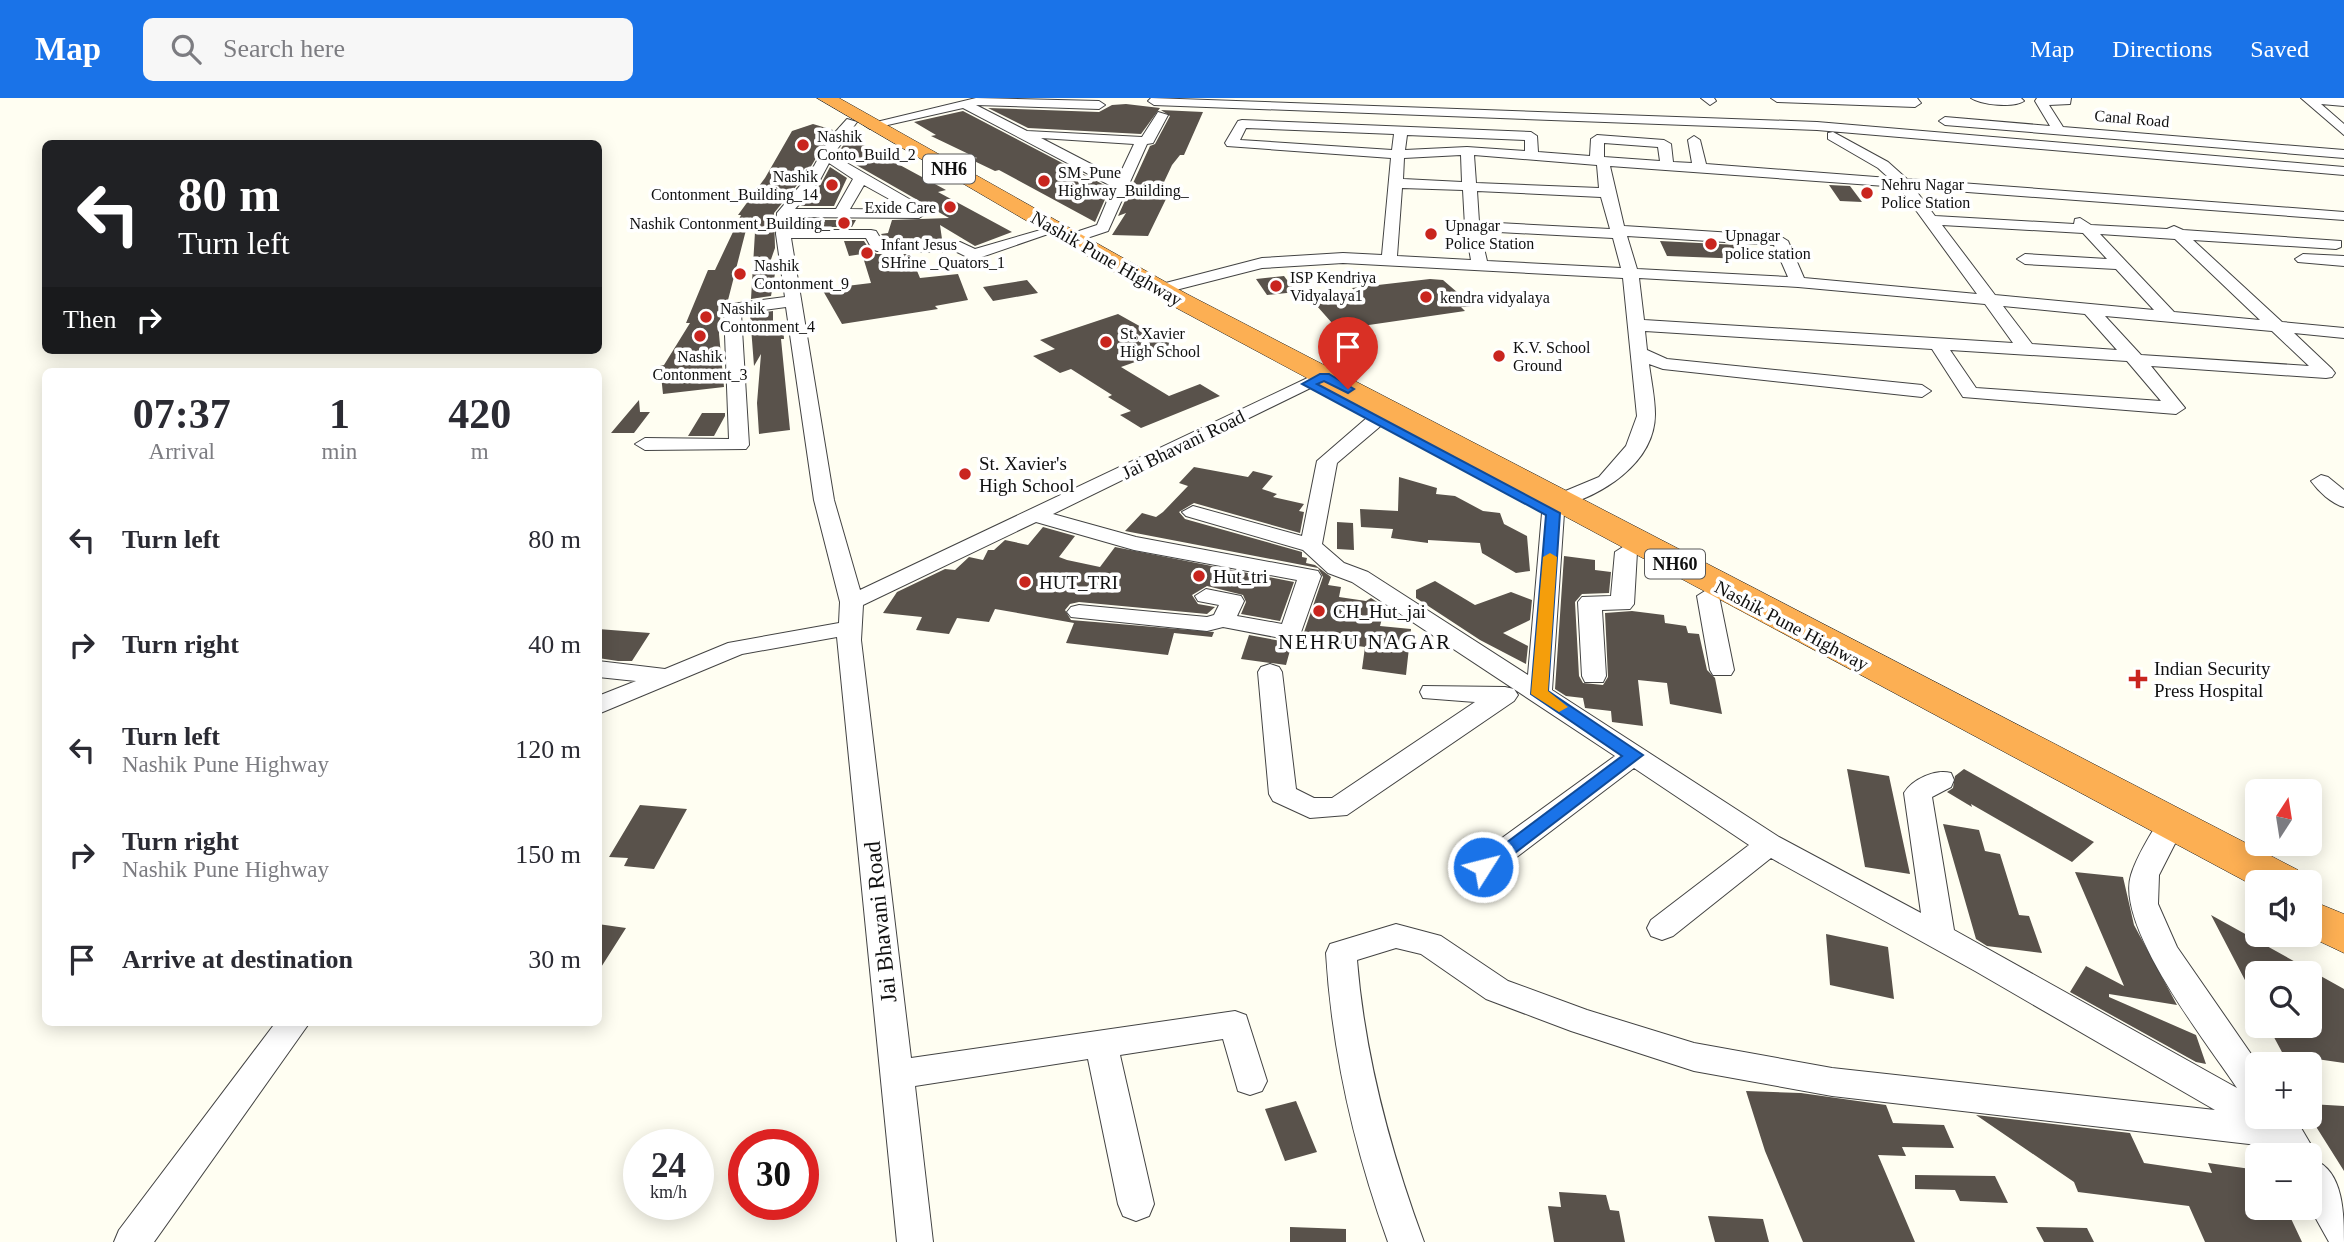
<!DOCTYPE html>
<html lang="en">
<head>
<meta charset="utf-8">
<style>
  body { margin:0; font-family:Georgia,serif; background:#f7f7f7; color:#2b2b33; height:100vh; display:flex; flex-direction:column; font-size:26px; white-space:nowrap }
  * { box-sizing:border-box; margin:0 }
  p { font-size:23px; color:#7c7c81 }
  .icon { flex:none; width:38px; height:38px; fill:none; stroke:currentColor; stroke-width:2; stroke-linecap:round; stroke-linejoin:round }
  .map { position:relative; flex:1; overflow:hidden }
  .sheet { position:absolute; left:42px; top:270px; width:560px; height:658px; display:flex; flex-direction:column; background:#fff; border-radius:10px; box-shadow:0 4px 18px #0003 }
  .sheet>* { flex:none }
  .hud { position:absolute; left:42px; top:42px; width:560px; height:214px; border-radius:10px; box-shadow:0 4px 18px #0003; background:#202124; color:#fff; overflow:hidden }
  .needle { width:46px; rotate:12deg }
  .tools { position:absolute; left:2245px; top:681px; display:grid; gap:14px }
  .tools a { display:grid; place-items:center; width:77px; height:77px; border-radius:10px; background:#fff; box-shadow:0 4px 18px #0003; font-size:35px }
  .speed { position:absolute; left:623px; top:1031px; display:flex; gap:14px; font-size:35px; font-weight:700; text-align:center }
  .speed>* { display:grid; place-content:center; width:91px; height:91px; border-radius:50%; background:#fff; box-shadow:0 4px 18px #0003; line-height:1 }
  .speed small { font-size:18px; font-weight:400 }
  .speed .limit { border:10px solid #d22; background:#fff; color:#111 }
  .pin { position:absolute; display:grid; place-items:center; width:60px; height:60px; color:#fff; margin:-72px -30px; border-radius:50% 50% 50% 0; rotate:-45deg; box-shadow:0 0 7px #0007 }
  .pin .icon { rotate:45deg }
  .me { position:absolute; width:77px; margin:-38px; rotate:54deg; stroke-linejoin:round; filter:drop-shadow(0 0 5px #0008) }
  .turn { display:flex; align-items:center; gap:24px; height:147px; padding:0 21px; font-size:32px }
  .turn .icon { width:91px; height:91px; stroke-width:2.5 }
  .turn b { display:block; font-size:49px; line-height:60px }
  .then { display:flex; align-items:center; height:66px; padding:0 21px; background:#0003; gap:14px; font-size:26px }
  .eta { display:flex; justify-content:space-evenly; align-items:center; height:119px; text-align:center }
  .eta b { font-size:42px; font-weight:800; line-height:49px }
  ul { padding:0; list-style:none }
  li { display:flex; align-items:center; gap:21px; height:105px; padding:0 21px }
  li div { flex:1 }
  li b { display:block; font-size:26px }
  li em { font-style:normal }
  header { display:flex; align-items:center; gap:42px; box-sizing:border-box; height:98px; padding:0 35px; background:#1a73e8; color:#fff }
  header strong { font-size:33px }
  nav { display:flex; gap:38px; margin-inline-start:auto; font-size:24px }
  .search { width:490px; height:63px; background:#f7f7f7; display:flex; align-items:center; gap:18px; box-sizing:border-box; padding:0 24px; border-radius:10px; color:#7c7c81; font-size:26px }
  .map>svg:first-child { display:block }
  .building { fill:#59524b }
  .lines { fill:none; stroke-linecap:round; stroke-linejoin:round }
  .minor-casing { stroke:#434343; stroke-width:2 }
  .highway-casing { stroke:#212121; stroke-width:1 }
  .minor { fill:#fff; fill-rule:evenodd }
  .highway { fill:#fcaf53; fill-rule:evenodd }
  .route { fill:#1a73e8; stroke:#114b97; stroke-width:2 }
  .slow { fill:#f59e0b }
  .poi-dot { fill:#c9251e; stroke:#fff; stroke-width:2.5 }
  .labels { text-anchor:middle; stroke-width:7; stroke-linejoin:round; paint-order:stroke }
  .far-street-label { font-size:16px; fill:#101010; stroke:#fff }
  .far-poi-label { font-size:16px; fill:#101010; stroke:#fff; text-anchor:start }
  .shield { fill:#fff; stroke:#585858; stroke-width:2 }
  .shield-label { font-size:18px; font-weight:bold; fill:#101010 }
  .street-label { font-size:19px; fill:#101010; stroke:#fff }
  .poi-label { font-size:19px; fill:#101010; stroke:#fff; text-anchor:start }
  .neighbourhood-label { font-size:21px; letter-spacing:2px; fill:#101010; stroke:#fff }
  .near-street-label { font-size:23px; fill:#101010; stroke:#fff }
</style>
</head>
<body>
<header>
<strong>Map</strong>
<div class="search"><svg class="icon" aria-label="search" viewBox="0 0 24 24"><circle cx="10" cy="10" r="6"/><path d="M15 15l6 6"/></svg>Search here</div>
<nav><a>Map</a><a>Directions</a><a>Saved</a></nav>
</header>
<div class="map">
<svg width="2344" height="1144" viewBox="0 0 2344 1144">
  <rect width="100%" height="100%" fill="#fffef2"/>
  <!-- building -->
  <path class="building" d="M1126 6 1160 10 1141 36 1028 30 988 10 1099 14 1112 7Z
    M1161 12 1203 14 1184 57H1180L1172 67 1156 101H1166L1148 138 1112 137 1126 115 1118 118 1150 48 1155 46 1170 18Z
    M963 13 1110 90 1095 124 999 72 995 73 972 62 977 60 931 38 936 37 914 24Z
    M813 26 833 32 807 75 774 115 775 150 768 170H776L771 198 751 201 755 134 746 132 727 206 721 211 719 236 724 289 663 296 660 268 664 267 690 225H686L708 172H715L741 117H738L765 80 792 33Z
    M847 42 854 47 861 46 946 92 938 94 1012 134 975 148 940 127 942 141 884 140 881 136 888 135 892 122 949 120 837 56Z
    M830 69 847 80 834 108H801L822 84Z
    M1829 87 1850 88 1862 104 1840 103Z
    M794 122H856L852 129H794Z
    M844 143H864L870 152 877 156H910L920 180 958 176 968 202 935 208 938 211 842 226 822 191 871 185 862 156 849 158Z
    M1660 143 1738 147 1745 161 1667 158Z
    M1284 178 1296 194 1267 197 1256 181Z
    M1430 181 1443 182 1473 208 1461 209 1465 213 1355 229 1332 225 1309 199 1355 193 1352 190Z
    M1027 182 1038 195 993 203 983 189Z
    M773 213V228L783 227 784 241H781L790 332 759 336 757 305 761 256 754 268 750 216Z
    M1118 216 1177 249 1121 269 1169 298 1200 286 1220 298 1141 330 1120 317 1131 313 1108 299 1112 297 1071 271 1060 275 1033 258 1055 251 1040 242Z
    M639 302 640 314H650L634 335H611Z
    M702 315H725V318L714 338H688Z
    M1194 369 1248 379 1253 373 1273 378 1262 391 1277 396 1273 399 1304 406 1299 413 1304 414 1300 435 1194 405 1179 414 1185 421 1302 454V459L1307 460 1306 465 1315 467 1331 479 1328 487 1341 489 1339 499 1366 503 1371 500 1385 509 1380 528 1411 531 1406 577 1362 571 1365 549 1302 540 1323 479 1318 470 1125 433 1142 415 1156 419 1163 414 1188 388 1179 385Z
    M1399 379 1437 390 1436 396 1455 398 1483 413 1500 415 1504 426 1527 438 1530 473 1516 475 1482 455 1480 445 1428 442V445L1391 440 1393 431 1361 429 1360 411 1398 413Z
    M1337 424 1353 425 1354 452 1337 451Z
    M1043 429 1075 438 1059 459 1067 462 1100 469 1115 449 1294 484 1280 523 1241 516 1246 504 1243 497 1207 488 1192 497 1198 506 1215 509 1207 516 1079 504 1070 506 1065 512 1071 522 1214 534 1212 539 1174 535 1168 557 1066 545 1074 525 995 511 989 524 957 520 949 536 916 532 922 519 883 515 897 494 945 471 955 472 969 459 983 462 988 452H994L1005 442 1028 447Z
    M1564 458 1595 462V472L1611 474 1609 495 1582 496 1575 504 1579 578 1583 585 1603 587 1608 579 1605 515 1632 513 1664 517 1665 525 1686 528 1688 535 1699 536 1707 572 1715 580 1722 616 1670 606 1667 585 1638 582 1643 628 1612 624 1611 613 1585 610 1583 600 1566 598 1555 591Z
    M1435 483 1475 507 1511 494 1532 502 1530 522 1503 535 1528 548 1526 566 1480 542 1416 500V492Z
    M598 531 650 535 632 563H618L598 560Z
    M1249 537 1292 545 1286 567 1241 561Z
    M1847 671 1889 678 1910 776 1865 769Z
    M1964 671 2094 744 2072 764 1971 706 1972 709 1947 694 1953 690 1955 678Z
    M640 707 687 711 654 771 624 768 628 760 609 759Z
    M1943 726 1979 732 1985 753 2000 756 2019 817 2029 818 2042 855 1987 848 1976 841Z
    M2075 774 2123 779 2134 827 2177 907 2109 896V899L2196 937 2206 966 2196 964 2070 894 2086 868 2124 888Z
    M2211 817 2344 891V965L2283 956 2268 928H2310V875H2258V907Z
    M598 826 626 830 598 874Z
    M1826 836 1888 849 1894 901 1830 887Z
    M1746 993 1801 995 1886 1007 1893 1025 1944 1027 1954 1050 1902 1049 1906 1058 1878 1057 1915 1144H1803L1765 1053Z
    M1296 1003 1317 1054 1285 1063 1265 1011Z
    M2310 1006 2344 1008V1073L2310 1019Z
    M1976 1017 2130 1035 2144 1065 2212 1075 2208 1065 2258 1072V1110H2286L2302 1144H2205L2189 1108 2078 1094 2074 1084Z
    M1915 1077 1995 1078 2008 1105 1960 1103 1955 1092 1915 1091Z
    M1559 1094 1606 1097 1610 1112 1619 1113 1625 1144H1554L1548 1108 1561 1109Z
    M1708 1118 1763 1121 1769 1144H1715Z
    M1290 1129 1346 1131V1144H1290Z
    M2036 1129 2087 1130 2094 1144H2044Z"/>
  <g class="lines">
    <defs>
      <path id="minor" d="M976 0 1099 3 1105 7 1099 11 976 7 1027 33 1142 39 1158 14 1168 17 1153 45 1147 46 1108 133 1072 145 1064 140 1067 137 1097 127 1113 89 963 10 870 31 864 27ZM1041 40 1134 46 1118 80Z
        M1151 0 1817 24 2344 69V77L1817 32 1154 7 1148 3Z
        M1701 0H1714L1716 3 1710 7Z
        M1771 0H1917L1921 5 1915 9 1777 4Z
        M1971 0H2021L2024 3C2014 10 1981 7 1971 0Z
        M2037 0H2071L2070 6 2049 7 2063 29 2344 52V60L1945 27 1939 23 1945 19 2050 28 2035 3Z
        M2301 0H2344V8L2321 6 2344 26V37Z
        M847 21 857 24 833 57 930 113 919 120 791 119V132H871L876 133 882 143 960 144 975 151 1044 131 1051 135 973 162 957 154 877 153 872 151 866 140H791L834 402 860 492 1318 275 1324 274 1333 279 1053 416 1136 439 1318 473 1321 478 1299 540 1291 542 1223 529 1207 533 1071 519 1067 514 1071 509 1079 507 1207 519 1214 517 1219 507 1198 503 1195 498 1206 491 1241 498 1244 503 1237 518 1282 526 1297 482 1134 452 1036 424 863 507 861 542 911 960 1235 913 1246 917 1267 983 1262 993 1250 997 1238 993 1223 941 1120 957 1154 1106 1149 1118 1136 1123 1123 1118 1118 1106 1088 961 915 988 933 1144H897L837 539 742 556 598 616V598L636 583 598 579V563L665 571 728 545 839 525 840 504 814 402 786 209 741 215 749 347 746 351 645 352 635 346 645 340 729 341 724 211 732 206 785 199 776 136 777 115 809 77 829 41ZM829 65 853 81 836 111H795L820 82ZM864 87 909 112 850 111Z
        M1242 22 1531 34 1537 38 1538 54 1590 58 1591 41 1597 37 1664 42 1671 46 1673 64 1692 65 1688 42 1694 38 1700 42 1706 66 1889 80 1878 70 1828 41V35L1833 34 1888 64 1907 81 2344 114V122L1914 90 1935 118 2074 126 2075 121 2080 120 2091 127 2167 131 2174 128 2183 132 2341 143V149L2336 151 2193 142 2282 224 2344 230V240L2294 235 2332 271 2335 275 2332 279 2326 280 2151 268 2185 310 2176 316 1963 299 1932 251 1645 233 1647 252 1667 261 1922 287 1931 293 1922 299 1663 271 1649 266C1651 282 1655 300 1655 316 1655 366 1600 399 1558 409L1551 407 1548 403 1551 399 1599 379 1626 348 1637 318 1623 180 1343 165 1262 170 1160 196 1154 194V188L1262 160 1343 155 1382 157 1391 60 1227 48 1225 45 1238 23ZM1246 30 1394 36 1392 52 1240 42ZM1407 37 1525 42V53L1467 49 1405 52ZM1604 45 1658 49 1660 63 1604 59ZM1461 57 1462 84 1403 81 1404 60ZM1474 57 1597 67 1599 90 1476 85ZM1610 68 1899 89 1977 196 1804 180 1788 143 1780 138 1624 128ZM1402 90 1463 92 1465 128 1471 162 1397 158ZM1477 93 1601 99 1610 131 1479 124ZM1942 127 2083 135 2107 161 2025 156 2017 161 2025 166 2116 171 2154 212 1995 197ZM1480 133 1613 140 1621 170 1487 163ZM2100 136 2175 141 2260 222 2174 214ZM1627 138 1774 147 1788 179 1637 171ZM1639 180 1798 189 1985 206 2013 245 1644 222ZM2003 208 2085 216 2117 252 2032 246ZM2105 218 2272 233 2309 268 2141 257ZM1950 252 2127 263 2161 303 1976 290Z
        M2303 156 2344 158V168L2298 164 2295 161Z
        M1376 316 1386 322 1383 326 1337 365 1322 446 1344 465 1368 474 1528 577 1542 415 1546 411H1560L1564 415 1552 592 1779 739 1921 815 1904 695C1913 681 1935 671 1951 675L1954 682 1951 689 1932 699 1954 832 2237 990C2207 945 2115 829 2131 777 2137 757 2151 736 2161 719L2171 716 2181 719 2185 726 2159 777 2158 806 2177 849 2258 966V1018H2294L2317 1057 2314 1062C2344 1073 2344 1118 2344 1144H2329L2310 1110V1057H2280L2275 1049 1832 998 1694 973 1571 933 1486 901 1421 856 1396 850 1357 862C1365 960 1390 1052 1424 1144H1388C1354 1050 1332 955 1326 855L1330 846 1396 826 1441 838 1508 883 1587 912 1694 945 1832 970 2215 1012 1975 873 1771 760 1673 838 1662 842 1651 838 1647 830 1651 822 1749 747 1634 670 1493 777 1483 780 1473 777 1469 769 1473 761 1615 658 1352 484 1328 475 1303 452 1186 418 1182 414 1193 408 1302 438 1317 363 1369 318Z
        M2321 377 2328 379 2344 392V409C2332 406 2318 393 2311 383Z
        M1626 447 1637 454 1634 506 1630 511 1602 512 1606 578 1603 584H1585L1582 578 1578 504 1582 499 1611 498 1615 454Z
        M1708 491 1719 498 1734 572 1731 577H1713L1710 572 1697 498Z
        M1270 566 1279 569 1282 574 1296 691 1314 700H1332L1475 604 1423 600 1420 594 1423 588 1505 589 1514 591 1518 597 1514 603 1347 717 1310 720 1273 703 1269 696 1258 574 1261 569Z
        M276 924H310L154 1144H114L119 1132Z"/>
      <path id="highway" d="M817 0H839L1187 196 2298 772 2305 784H2258V790L1169 206Z
        M2310 802 2344 816V855L2304 836H2310Z"/>
    </defs>
    <!-- minor casing -->
    <use href="#minor" class="minor-casing"/>
    <!-- highway casing -->
    <use href="#highway" class="highway-casing"/>
    <!-- minor -->
    <use href="#minor" class="minor"/>
    <!-- highway -->
    <use href="#highway" class="highway"/>
  </g>
  <!-- route -->
  <path class="route" d="M1320 276H1329L1354 291 1348 295 1324 283 1317 286 1560 415 1548 593 1643 657 1490 774 1483 776 1474 769 1622 658 1531 596 1546 417 1302 286Z"/>
  <!-- slow -->
  <path class="slow" d="M1550 455 1557 459 1548 593 1568 609 1559 614 1531 596 1543 459Z"/>
  <!-- markers -->
  <g class="poi-dot">
    <circle cx="803" cy="47" r="7"/>
    <circle cx="1044" cy="83" r="7"/>
    <circle cx="832" cy="87" r="7"/>
    <circle cx="1867" cy="95" r="7"/>
    <circle cx="950" cy="109" r="7"/>
    <circle cx="844" cy="125" r="7"/>
    <circle cx="1431" cy="136" r="7"/>
    <circle cx="1711" cy="146" r="7"/>
    <circle cx="867" cy="155" r="7"/>
    <circle cx="740" cy="176" r="7"/>
    <circle cx="1276" cy="188" r="7"/>
    <circle cx="1426" cy="199" r="7"/>
    <circle cx="706" cy="219" r="7"/>
    <circle cx="700" cy="238" r="7"/>
    <circle cx="1106" cy="244" r="7"/>
    <circle cx="1499" cy="258" r="7"/>
    <circle cx="965" cy="376" r="7"/>
    <circle cx="1199" cy="478" r="7"/>
    <circle cx="1025" cy="484" r="7"/>
    <circle cx="1319" cy="513" r="7"/>
    <path d="M2134.5 570.5h7v7h7v7h-7v7h-7v-7h-7v-7h7z"/>
  </g>
  <g class="labels">
    <!-- far-street labels -->
    <g class="far-street-label">
      <text transform="translate(2132 20) rotate(5)" y="6">Canal Road</text>
    </g>
    <!-- far-poi labels -->
    <g class="far-poi-label">
      <text x="817" y="44">Nashik<tspan x="817" dy="18">Conto_Build_2</tspan></text>
      <text x="1058" y="80">SM_Pune<tspan x="1058" dy="18">Highway_Building_</tspan></text>
      <text x="818" y="84" text-anchor="end">Nashik<tspan x="818" dy="18">Contonment_Building_14</tspan></text>
      <text x="1881" y="92">Nehru Nagar<tspan x="1881" dy="18">Police Station</tspan></text>
      <text x="936" y="115" text-anchor="end">Exide Care</text>
      <text x="830" y="131" text-anchor="end">Nashik Contonment_Building_</text>
      <text x="1445" y="133">Upnagar<tspan x="1445" dy="18">Police Station</tspan></text>
      <text x="1725" y="143">Upnagar<tspan x="1725" dy="18">police station</tspan></text>
      <text x="881" y="152">Infant Jesus<tspan x="881" dy="18">SHrine _Quators_1</tspan></text>
      <text x="754" y="173">Nashik<tspan x="754" dy="18">Contonment_9</tspan></text>
      <text x="1290" y="185">ISP Kendriya<tspan x="1290" dy="18">Vidyalaya1</tspan></text>
      <text x="1440" y="205">kendra vidyalaya</text>
      <text x="720" y="216">Nashik<tspan x="720" dy="18">Contonment_4</tspan></text>
      <text x="1120" y="241">St. Xavier<tspan x="1120" dy="18">High School</tspan></text>
      <text x="1513" y="255">K.V. School<tspan x="1513" dy="18">Ground</tspan></text>
      <text x="700" y="264" text-anchor="middle">Nashik<tspan x="700" dy="18">Contonment_3</tspan></text>
    </g>
    <!-- shield labels -->
    <g class="shield">
      <rect x="923" y="56.5" width="52" height="29" rx="5"/>
      <rect x="1645" y="451.5" width="60" height="29" rx="5"/>
    </g>
    <g class="shield-label">
      <text x="949" y="77">NH6</text>
      <text x="1675" y="472">NH60</text>
    </g>
    <!-- street labels -->
    <g class="street-label">
      <text transform="translate(1107 160) rotate(30)" y="7">Nashik Pune Highway</text>
      <text transform="translate(1183 346) rotate(-26)" y="7">Jai Bhavani Road</text>
      <text transform="translate(1792 527) rotate(28)" y="7">Nashik Pune Highway</text>
    </g>
    <!-- poi labels -->
    <g class="poi-label">
      <text x="979" y="372">St. Xavier's<tspan x="979" dy="22">High School</tspan></text>
      <text x="1213" y="485">Hut_tri</text>
      <text x="1039" y="491">HUT_TRI</text>
      <text x="1333" y="520">CH_Hut_jai</text>
      <text x="2154" y="577">Indian Security<tspan x="2154" dy="22">Press Hospital</tspan></text>
    </g>
    <!-- neighbourhood labels -->
    <g class="neighbourhood-label">
      <text x="1365" y="551">NEHRU NAGAR</text>
    </g>
    <!-- near-street labels -->
    <g class="near-street-label">
      <text transform="translate(880 824) rotate(-96)" y="8">Jai Bhavani Road</text>
    </g>
  </g>
</svg>
<div class="tools">
<a><svg class="needle" viewBox="-14 -14 28 28"><path d="M0-13l5 13h-10z" fill="#e53935"/><path d="M0 13l5-13h-10z" fill="#7c7c81"/></svg></a>
<a><svg class="icon" aria-label="sound" viewBox="0 0 24 24"><path d="M4 9h4l5-4v14l-5-4H4zM17 9q2 3 0 6"/></svg></a>
<a><svg class="icon" aria-label="search" viewBox="0 0 24 24"><circle cx="10" cy="10" r="6"/><path d="M15 15l6 6"/></svg></a>
<a>+</a>
<a>−</a>
</div>
<div class="speed"><div>24<small>km/h</small></div><div class="limit">30</div></div>
<div class="pin" style="left:1348px;top:291px;background:#d93025"><svg class="icon" aria-label="arrive" viewBox="0 0 24 24"><path d="M6 21V4h12l-3 4 3 4H6"/></svg></div>
<svg class="me" style="left:1483px;top:769px" viewBox="-20 -20 40 40"><circle r="17" fill="#1a73e8" stroke="#fff" stroke-width="3"/><path d="M0-11L8 9 0 5-8 9z" fill="#fff"/></svg>
<div class="hud">
<div class="turn"><svg class="icon" aria-label="left" viewBox="0 0 24 24"><path d="M17 20v-9H6M10 6l-5 5 5 5"/></svg><div><b>80 m</b>Turn left</div></div>
<div class="then">Then<svg class="icon" aria-label="right" viewBox="0 0 24 24"><path d="M7 20v-9h11M14 6l5 5-5 5"/></svg></div>
</div>
<section class="sheet">
<div class="eta">
<div><b>07:37</b><p>Arrival</p></div>
<div><b>1</b><p>min</p></div>
<div><b>420</b><p>m</p></div>
</div>
<ul>
<li><svg class="icon" aria-label="left" viewBox="0 0 24 24"><path d="M17 20v-9H6M10 6l-5 5 5 5"/></svg><div><b>Turn left</b></div><em>80 m</em></li>
<li><svg class="icon" aria-label="right" viewBox="0 0 24 24"><path d="M7 20v-9h11M14 6l5 5-5 5"/></svg><div><b>Turn right</b></div><em>40 m</em></li>
<li><svg class="icon" aria-label="left" viewBox="0 0 24 24"><path d="M17 20v-9H6M10 6l-5 5 5 5"/></svg><div><b>Turn left</b><p>Nashik Pune Highway</p></div><em>120 m</em></li>
<li><svg class="icon" aria-label="right" viewBox="0 0 24 24"><path d="M7 20v-9h11M14 6l5 5-5 5"/></svg><div><b>Turn right</b><p>Nashik Pune Highway</p></div><em>150 m</em></li>
<li><svg class="icon" aria-label="arrive" viewBox="0 0 24 24"><path d="M6 21V4h12l-3 4 3 4H6"/></svg><div><b>Arrive at destination</b></div><em>30 m</em></li>
</ul>
</section>
</div>
</body>
</html>
